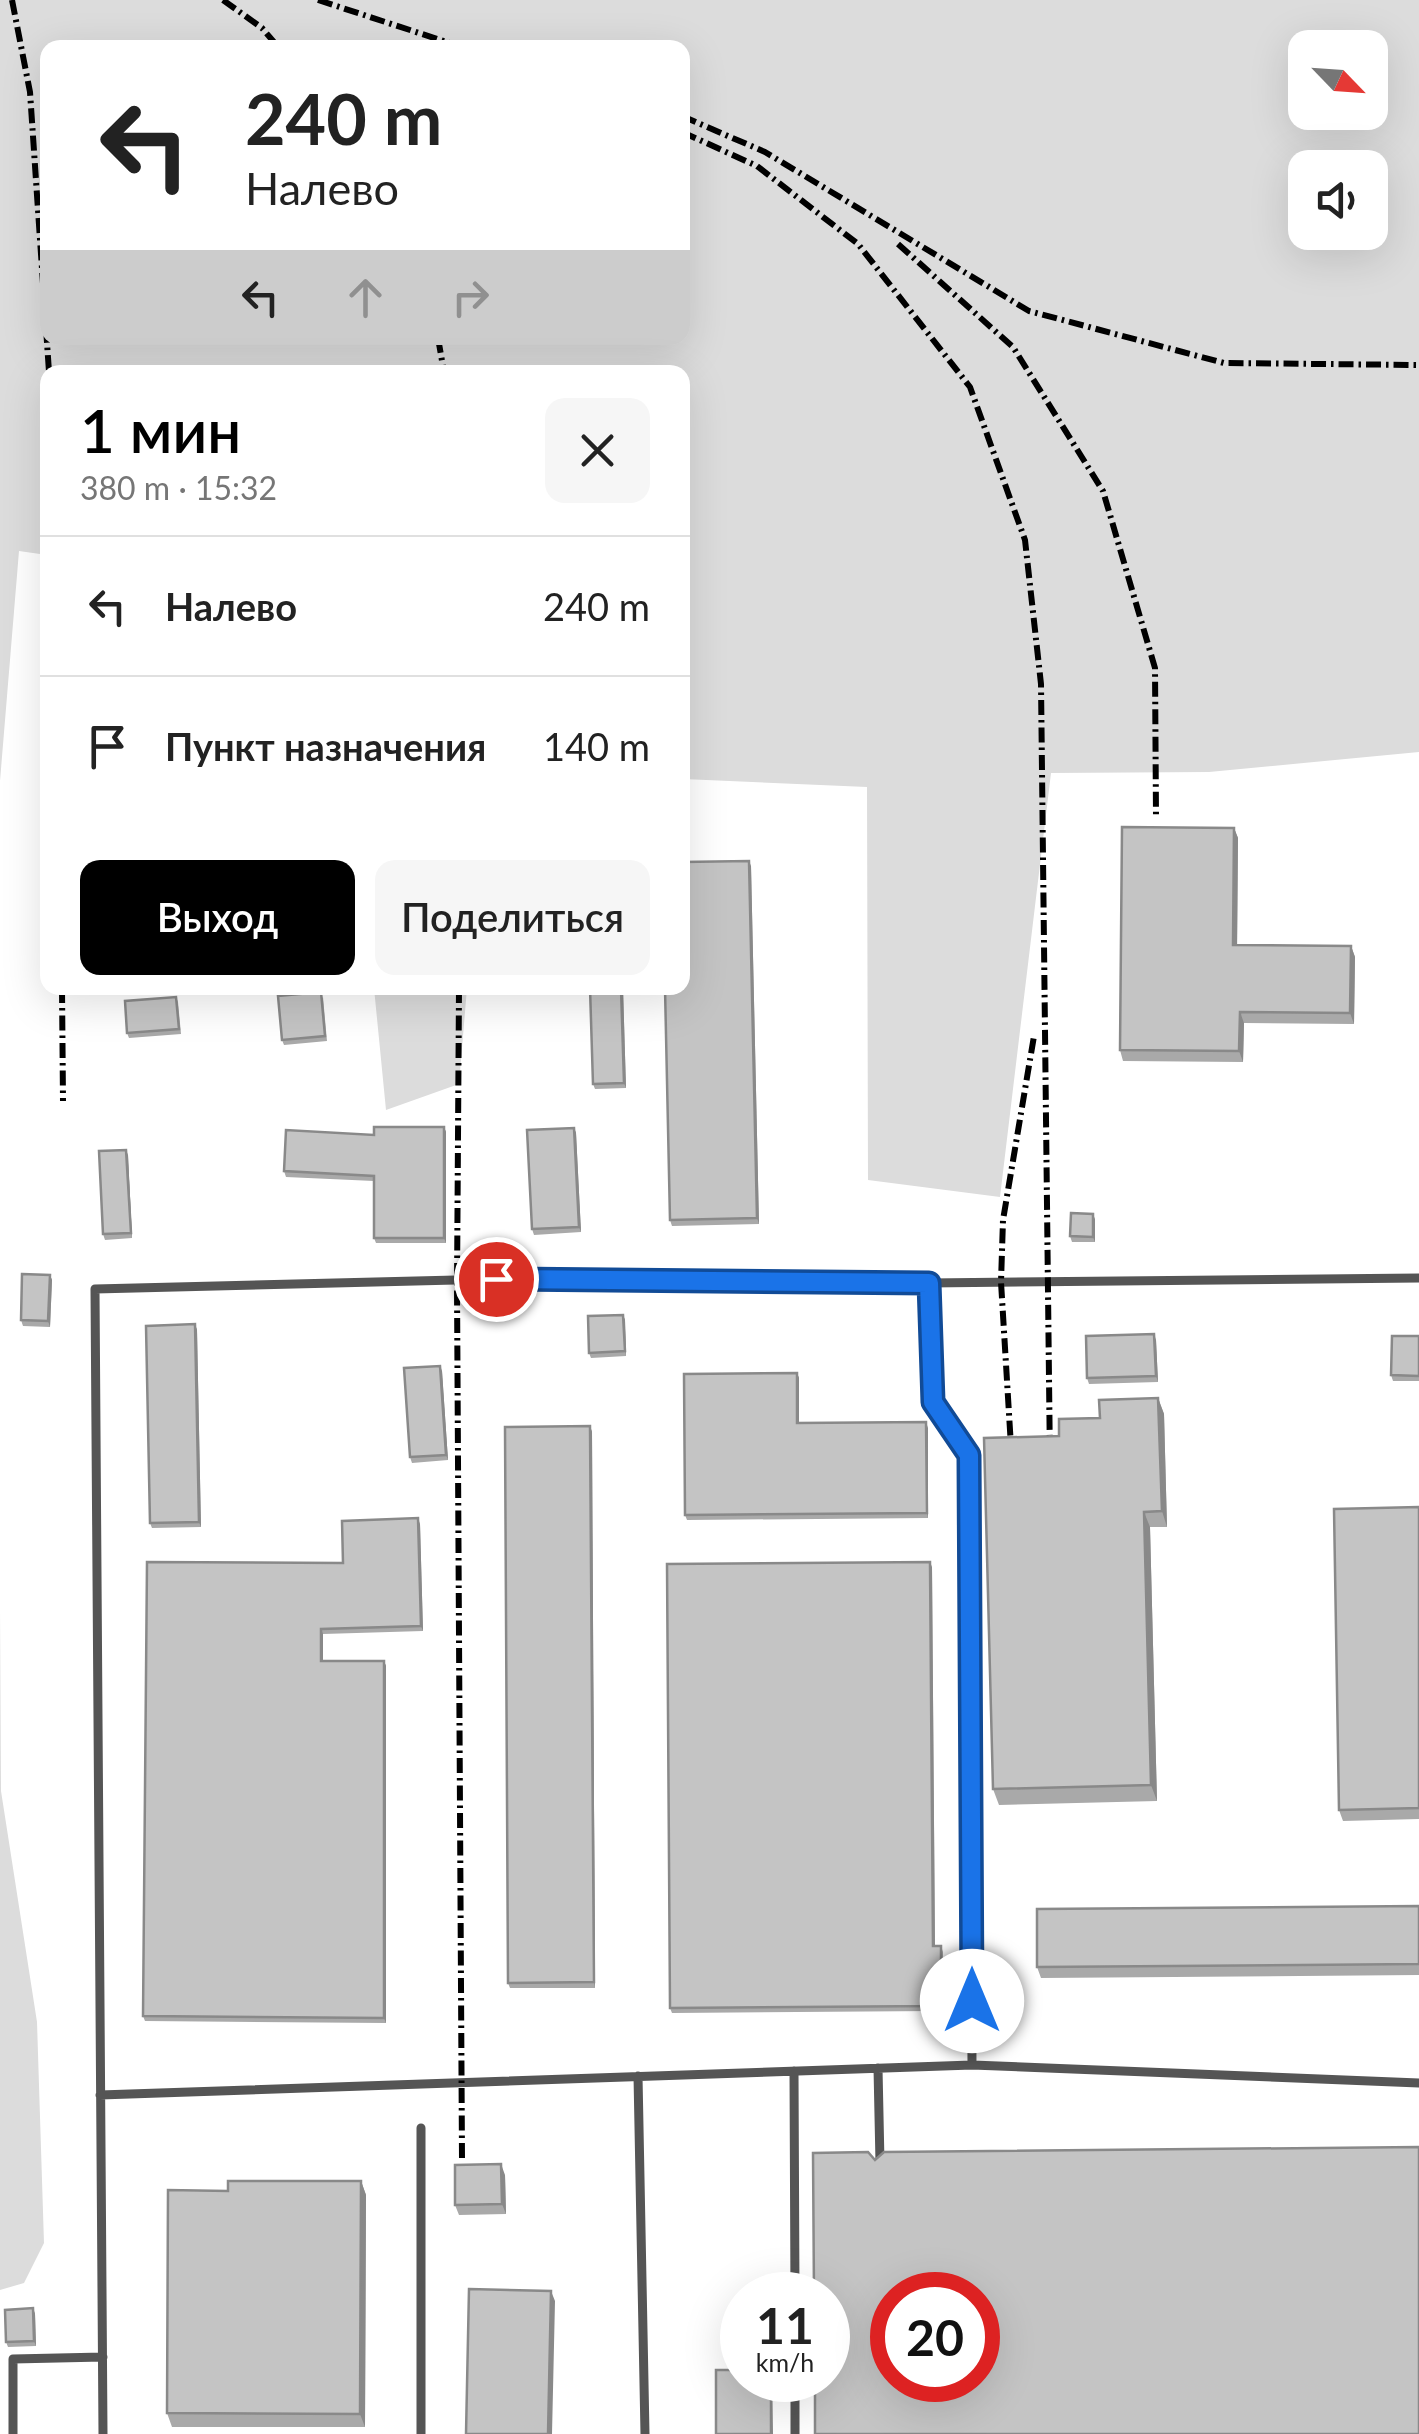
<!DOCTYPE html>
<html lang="ru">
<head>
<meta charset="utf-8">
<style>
  body { margin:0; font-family:Lato,sans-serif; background:#f6f6f6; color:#222; height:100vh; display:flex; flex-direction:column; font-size:38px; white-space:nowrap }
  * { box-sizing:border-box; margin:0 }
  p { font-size:32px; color:#767676 }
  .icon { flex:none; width:55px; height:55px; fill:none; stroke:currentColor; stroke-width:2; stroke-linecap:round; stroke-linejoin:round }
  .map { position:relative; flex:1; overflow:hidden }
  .panel { position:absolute; left:40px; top:365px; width:650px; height:630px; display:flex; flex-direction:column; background:#fff; border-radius:20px; box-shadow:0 10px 40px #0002 }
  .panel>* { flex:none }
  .banner { position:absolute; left:40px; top:40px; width:650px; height:305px; border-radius:20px; box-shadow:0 10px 40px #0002; background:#fff; color:#222; overflow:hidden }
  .needle { width:65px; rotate:115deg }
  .controls { position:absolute; left:1288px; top:30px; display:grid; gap:20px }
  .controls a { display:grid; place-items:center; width:100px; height:100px; border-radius:20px; background:#fff; box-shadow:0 10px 40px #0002; font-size:50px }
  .speed { position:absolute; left:720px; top:2272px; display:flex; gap:20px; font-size:50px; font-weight:700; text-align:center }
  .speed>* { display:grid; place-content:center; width:130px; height:130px; border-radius:50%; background:#fff; box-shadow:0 10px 40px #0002; line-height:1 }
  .speed small { font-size:25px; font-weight:400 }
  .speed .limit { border:15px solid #d22; background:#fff; color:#111 }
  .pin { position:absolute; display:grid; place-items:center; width:85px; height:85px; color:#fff; margin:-42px; border:5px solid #fff; border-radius:50%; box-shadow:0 2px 10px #0007 }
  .me { position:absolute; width:110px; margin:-55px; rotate:0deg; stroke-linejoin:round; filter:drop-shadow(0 0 8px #0008) }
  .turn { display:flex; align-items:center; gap:35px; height:210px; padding:0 40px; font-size:45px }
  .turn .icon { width:130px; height:130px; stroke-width:2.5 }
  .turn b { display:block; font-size:70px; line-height:85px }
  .lanes { display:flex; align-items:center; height:95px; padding:0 40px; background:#0003; justify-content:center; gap:50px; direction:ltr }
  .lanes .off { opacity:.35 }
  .round { display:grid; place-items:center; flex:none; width:105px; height:105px; border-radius:20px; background:#f6f6f6 }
  .summary { display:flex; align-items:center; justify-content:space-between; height:170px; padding:0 40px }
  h1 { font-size:60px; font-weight:600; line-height:75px; color:#000 }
  .button { display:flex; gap:20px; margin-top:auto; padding:20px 40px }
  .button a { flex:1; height:115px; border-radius:20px; background:#000; color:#fff; font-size:40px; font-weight:600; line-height:115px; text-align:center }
  .button a+a { background:#f6f6f6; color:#222 }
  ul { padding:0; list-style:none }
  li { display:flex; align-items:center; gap:30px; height:140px; padding:0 40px; border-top:2px solid #e0e0e0 }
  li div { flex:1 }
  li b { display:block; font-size:38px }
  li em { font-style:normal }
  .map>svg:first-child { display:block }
  .green { fill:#dcdcdc; fill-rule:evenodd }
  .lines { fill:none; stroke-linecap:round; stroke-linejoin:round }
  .lane { stroke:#555; stroke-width:9 }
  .rail { stroke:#000; stroke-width:6; stroke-dasharray:15 5 2.5 5; stroke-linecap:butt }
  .wall { fill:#a9a9a9 }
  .shaded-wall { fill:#898989 }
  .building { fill:#c4c4c4; stroke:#898989; stroke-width:2.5; fill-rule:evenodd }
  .route-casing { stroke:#114b97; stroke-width:25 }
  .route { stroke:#1a73e8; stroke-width:18 }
</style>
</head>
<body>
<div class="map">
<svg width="1419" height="2434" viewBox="0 0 1419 2434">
  <rect width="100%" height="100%" fill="#fff"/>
  <!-- green -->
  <path class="green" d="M0 0H1419V752L1209 772 1051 773 1000 1197 868 1180 867 787 683 779 682 372H48L47 555 19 551 0 781ZM48 48H682V338H48ZM1305 48H1370V112H1305ZM1305 168H1370V232H1305Z
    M374 988H467L459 1084 386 1110Z
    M0 1609 1 1791 37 2022 44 2243 24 2283 0 2290Z"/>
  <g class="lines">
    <!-- lane -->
    <path class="lane" d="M929 1283 933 1403 969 1455 972 2065
      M878 2068 880 2163
      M794 2071 795 2295
      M638 2076 645 2434
      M100 2095 972 2065 1419 2083
      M421 2128V2434
      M795 2380V2434
      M13 2434V2359L103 2357
      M103 2434 95 1289 496 1279 929 1283 1419 1278"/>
    <!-- rail -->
    <path class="rail" d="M12 0 30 92 49 372
      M223 0 262 28 279 48
      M318 0 465 48
      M682 116 765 152 1029 311 1224 363 1419 365
      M682 132 757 166 858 244 970 387 1025 540 1041 684 1050 1465
      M898 244 1013 347 1103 491 1155 668 1156 816
      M438 338 444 372
      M62 988 63 1101
      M459 988 457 1286 462 2159
      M1012 1463 1001 1282 1003 1220 1034 1036"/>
  </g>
  <!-- wall -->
  <path class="wall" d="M1234 828 1238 838 1237 945 1351 946 1355 957 1354 1024 1244 1023 1243 1062 1123 1061 1120 1050Z
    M751 866 759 1224 672 1226 670 1220Z
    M590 988H623L626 1088 595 1089 593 1084Z
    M176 997 178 1002 181 1034 129 1038 127 1033Z
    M323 997 327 1041 284 1045 282 1040Z
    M444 1127 446 1132V1243H376L374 1238V1181L286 1177 284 1171 374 1135Z
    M574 1128 576 1133 581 1232 534 1235 532 1229Z
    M128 1155 132 1238 105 1240 103 1234Z
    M1095 1219V1242H1072L1070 1236Z
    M50 1275 52 1280 50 1327 23 1326 21 1320Z
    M623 1315 625 1320 626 1356 591 1358 589 1353Z
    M195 1324 197 1330 201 1527 152 1528 150 1523Z
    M1419 1336V1381H1393L1391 1375Z
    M1156 1340 1158 1382 1089 1384 1087 1378Z
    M442 1371 448 1460 412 1463 410 1457Z
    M797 1373 799 1378V1423L928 1428V1518L687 1520 685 1515Z
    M1158 1398 1164 1414 1167 1527H1150L1157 1801 999 1805 993 1789 1059 1436 1100 1418Z
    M590 1426 592 1432 595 1988H510L508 1983Z
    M1419 1507V1819L1343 1821 1339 1810Z
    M420 1524 423 1631 323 1634V1661H384L386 1666V2023L145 2021 143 2016 343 1563Z
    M932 1567 935 1946H941L943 1952V1973H935V2011L672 2013 670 2008Z
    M1419 1906V1975L1041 1978 1037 1967Z
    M505 2175 506 2214 459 2215 455 2205Z
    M361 2181 366 2195 365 2427H172L167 2413 228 2191Z
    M33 2308 35 2314 36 2346 8 2347 6 2342Z"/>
  <!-- shaded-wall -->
  <path class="shaded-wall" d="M1234 828 1238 838 1237 955 1233 945Z
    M749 861 751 866 759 1224 757 1218Z
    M1351 946 1355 957 1354 1024 1350 1013Z
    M621 988H623L626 1088 624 1083Z
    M1240 1012 1244 1023 1243 1062 1239 1051Z
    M444 1127 446 1132V1243L444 1238Z
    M574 1128 576 1133 581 1232 579 1227Z
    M126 1150 128 1155 132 1238 131 1233Z
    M1093 1214 1095 1219V1242L1093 1237Z
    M50 1275 52 1280 50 1327 48 1321Z
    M623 1315 625 1320 626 1356 625 1351Z
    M195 1324 197 1330 201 1527 199 1522Z
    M1154 1334 1156 1340 1158 1382 1156 1376Z
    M440 1366 442 1371 448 1460 446 1455Z
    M797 1373 799 1378V1429L797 1423Z
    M1158 1398 1164 1414 1167 1527 1162 1511Z
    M926 1422 928 1428V1518L927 1513Z
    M590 1426 592 1432 595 1988 594 1982Z
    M1144 1512 1150 1527 1157 1801 1151 1785Z
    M418 1518 420 1524 423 1631 421 1626Z
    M930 1562 932 1567 935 1952 933 1946Z
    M321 1629 323 1634V1667L321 1661Z
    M384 1661 386 1666V2023L384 2018Z
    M933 1968 935 1973V2011L933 2006Z
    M501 2164 505 2175 506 2214 502 2204Z
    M361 2181 366 2195 365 2427 360 2414Z
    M551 2291 555 2301 552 2434H548Z
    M33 2308 35 2314 36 2346 34 2341Z
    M771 2380H772L773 2434H771Z"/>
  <!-- building -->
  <path class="building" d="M1122 827 1234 828 1233 945 1351 946 1350 1013 1240 1012 1239 1051 1120 1050Z
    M749 861 757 1218 670 1220 665 988H682V862Z
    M590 988H621L624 1083 593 1084Z
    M321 992 325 1036 282 1040 278 996Z
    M176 997 179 1029 127 1033 125 1001Z
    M374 1127H444V1238H374V1176L284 1171 286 1130 374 1135Z
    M574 1128 579 1227 532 1229 527 1130Z
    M126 1150 131 1233 103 1234 99 1151Z
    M1071 1213 1093 1214V1237L1070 1236Z
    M22 1274 50 1275 48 1321 21 1320Z
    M623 1315 625 1351 589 1353 588 1316Z
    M195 1324 199 1522 150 1523 146 1326Z
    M1154 1334 1156 1376 1087 1378 1086 1336Z
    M1392 1336H1419V1376L1391 1375Z
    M440 1366 446 1455 410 1457 404 1368Z
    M797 1373V1423L926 1422 927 1513 685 1515 684 1374Z
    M1158 1398 1162 1511 1144 1512 1151 1785 993 1789 984 1438 1059 1436V1419L1100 1418 1099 1400Z
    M590 1426 594 1982 508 1983 505 1427Z
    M1419 1507V1808L1339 1810 1334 1509Z
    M418 1518 421 1626 321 1629V1661H384V2018L143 2016 147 1562 343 1563 342 1521Z
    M930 1562 933 1946H941V1968H933V2006L670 2008 667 1564Z
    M1419 1906V1964L1037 1967V1909Z
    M1419 2147V2434H815V2380H828V2295H814L813 2153 868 2152 875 2160 884 2152ZM892 2295H978V2380H892Z
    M501 2164 502 2204 455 2205V2165Z
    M228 2181H361L360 2414 167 2413 168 2190 228 2191Z
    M469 2289 551 2291 548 2434H466Z
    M33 2308 34 2341 6 2342 5 2310Z
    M716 2370H742V2380H771V2434H716Z"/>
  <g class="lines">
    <defs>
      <path id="route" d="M496 1279 929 1283 933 1402 969 1455 972 2001"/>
    </defs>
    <!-- route casing -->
    <use href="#route" class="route-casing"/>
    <!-- route -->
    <use href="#route" class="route"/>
  </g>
</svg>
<div class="controls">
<a><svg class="needle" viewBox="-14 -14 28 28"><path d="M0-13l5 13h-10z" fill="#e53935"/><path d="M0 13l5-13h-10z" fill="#767676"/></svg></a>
<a><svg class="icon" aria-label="sound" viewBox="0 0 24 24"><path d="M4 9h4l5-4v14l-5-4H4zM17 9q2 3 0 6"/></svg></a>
</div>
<div class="speed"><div>11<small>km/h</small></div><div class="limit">20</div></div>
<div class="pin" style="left:496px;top:1279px;background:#d93025"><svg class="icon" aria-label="arrive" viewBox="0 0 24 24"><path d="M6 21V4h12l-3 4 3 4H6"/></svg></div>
<svg class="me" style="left:972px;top:2001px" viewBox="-20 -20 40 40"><circle r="19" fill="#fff"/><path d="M0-13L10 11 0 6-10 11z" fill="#1a73e8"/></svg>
<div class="banner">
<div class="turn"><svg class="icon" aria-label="left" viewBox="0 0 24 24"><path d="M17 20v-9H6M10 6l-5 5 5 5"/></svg><div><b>240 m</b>Налево</div></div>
<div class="lanes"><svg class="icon" aria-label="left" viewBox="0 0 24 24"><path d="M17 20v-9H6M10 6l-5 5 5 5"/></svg><svg class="icon off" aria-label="ahead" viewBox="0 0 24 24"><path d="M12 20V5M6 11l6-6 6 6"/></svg><svg class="icon off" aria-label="right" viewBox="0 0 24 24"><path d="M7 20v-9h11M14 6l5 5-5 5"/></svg></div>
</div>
<section class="panel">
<div class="summary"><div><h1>1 мин</h1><p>380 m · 15:32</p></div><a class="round"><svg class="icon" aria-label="close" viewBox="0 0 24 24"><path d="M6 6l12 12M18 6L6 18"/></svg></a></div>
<ul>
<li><svg class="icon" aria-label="left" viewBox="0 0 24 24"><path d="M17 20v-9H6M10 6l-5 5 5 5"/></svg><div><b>Налево</b></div><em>240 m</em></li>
<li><svg class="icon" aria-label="arrive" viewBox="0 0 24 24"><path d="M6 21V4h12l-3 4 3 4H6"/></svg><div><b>Пункт назначения</b></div><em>140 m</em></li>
</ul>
<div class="button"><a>Выход</a><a>Поделиться</a></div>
</section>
</div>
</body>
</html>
